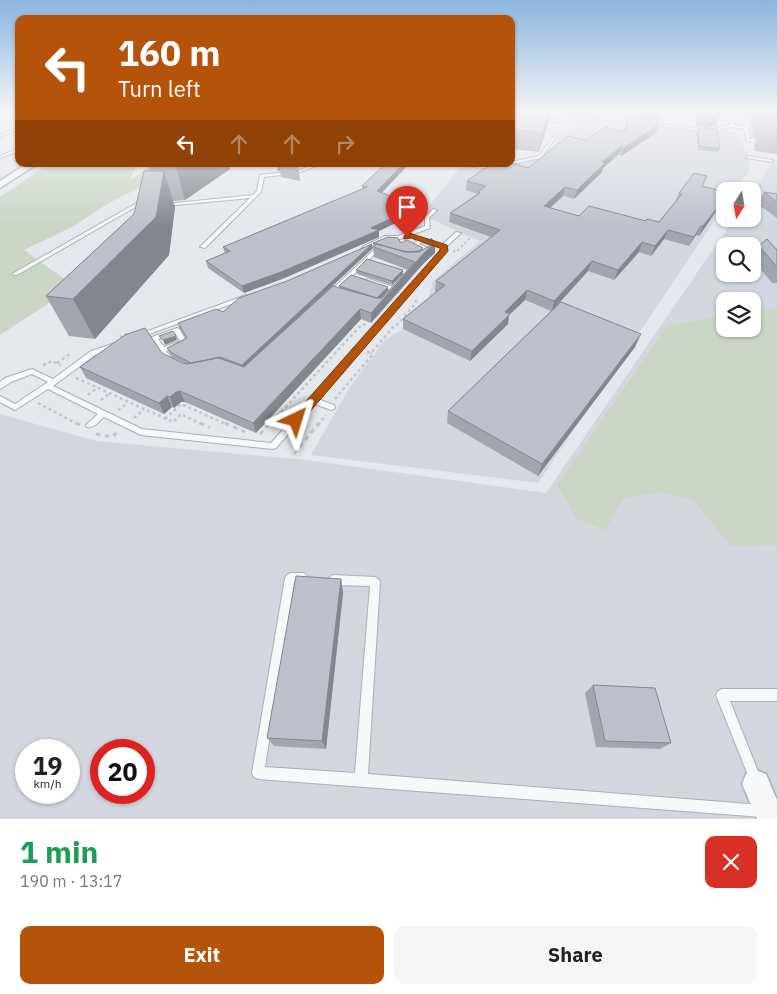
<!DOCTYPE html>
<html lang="en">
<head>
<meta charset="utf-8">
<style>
  body { margin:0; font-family:"IBM Plex Sans",sans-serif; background:#f6f6f6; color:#222; height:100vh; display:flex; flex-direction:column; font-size:19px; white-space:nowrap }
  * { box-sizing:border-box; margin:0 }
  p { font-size:16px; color:#767676 }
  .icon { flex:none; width:28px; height:28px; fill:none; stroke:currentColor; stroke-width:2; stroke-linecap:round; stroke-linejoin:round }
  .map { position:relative; height:819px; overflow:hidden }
  .drawer { display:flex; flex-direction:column; background:#fff; flex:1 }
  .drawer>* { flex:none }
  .hud { position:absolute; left:15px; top:15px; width:500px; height:152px; border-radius:10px; box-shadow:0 1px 4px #0004; background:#b45309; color:#fff; overflow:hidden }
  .needle { width:32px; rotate:191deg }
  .fabs { position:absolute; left:716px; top:182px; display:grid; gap:10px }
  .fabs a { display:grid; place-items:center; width:45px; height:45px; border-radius:10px; background:#fff; box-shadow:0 1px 4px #0004; font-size:25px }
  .speed { position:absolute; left:15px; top:739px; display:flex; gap:10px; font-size:25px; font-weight:700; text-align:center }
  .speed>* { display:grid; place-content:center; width:65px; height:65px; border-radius:50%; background:#fff; box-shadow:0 1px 4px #0004; line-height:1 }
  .speed small { font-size:12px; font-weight:400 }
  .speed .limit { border:8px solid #d22; background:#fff; color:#111 }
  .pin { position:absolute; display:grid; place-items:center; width:42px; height:42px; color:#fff; margin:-51px -21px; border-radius:50% 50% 50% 0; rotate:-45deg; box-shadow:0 0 5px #0007 }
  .pin .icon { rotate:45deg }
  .me { position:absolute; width:55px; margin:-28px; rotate:41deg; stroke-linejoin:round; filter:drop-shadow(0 0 4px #0008) }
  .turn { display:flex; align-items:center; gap:18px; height:105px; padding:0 20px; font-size:22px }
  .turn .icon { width:65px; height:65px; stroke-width:2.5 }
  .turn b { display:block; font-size:35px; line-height:42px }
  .lanes { display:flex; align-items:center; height:48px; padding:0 20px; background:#0003; justify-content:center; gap:25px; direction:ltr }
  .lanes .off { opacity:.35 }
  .round { display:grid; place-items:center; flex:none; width:52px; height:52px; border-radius:10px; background:#f6f6f6 }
  .headline { display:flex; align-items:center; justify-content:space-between; height:85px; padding:0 20px }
  h1 { font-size:30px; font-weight:700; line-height:38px; color:#1e9e55 }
  .button { display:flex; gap:10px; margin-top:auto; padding:10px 20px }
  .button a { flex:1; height:58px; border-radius:10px; background:#b45309; color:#fff; font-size:20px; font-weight:700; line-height:58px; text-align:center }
  .button a+a { background:#f6f6f6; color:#222 }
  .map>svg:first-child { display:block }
  .built { fill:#d2d6de; fill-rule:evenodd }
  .green { fill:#c9d6c5 }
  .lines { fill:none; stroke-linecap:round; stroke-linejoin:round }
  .lane-casing { stroke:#a9aeb7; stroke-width:2 }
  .street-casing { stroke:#a9aeb7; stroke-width:3 }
  .path-far2 { stroke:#c2c5cb; stroke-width:2; stroke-dasharray:2.5 2.5; stroke-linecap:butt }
  .path-far1 { stroke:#c2c5cb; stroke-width:2.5; stroke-dasharray:3 3; stroke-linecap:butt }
  .path { stroke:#c2c5cb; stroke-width:3; stroke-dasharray:4.5 4.5; stroke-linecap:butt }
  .lane { fill:#f7f8fa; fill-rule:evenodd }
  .street { fill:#f7f8fa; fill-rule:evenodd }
  .wall { fill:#a1a5ae }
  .shaded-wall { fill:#83868d }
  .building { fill:#bbc0ca; stroke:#83868d }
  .route { fill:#b45309; stroke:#753606 }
</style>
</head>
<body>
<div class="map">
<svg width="777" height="819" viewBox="0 0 777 819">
  <rect width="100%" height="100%" fill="#e4e7ec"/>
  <!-- built -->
  <path class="built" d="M577 116 735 132 748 155 749 172 734 191H725V205L538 483 311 455 350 387 385 340 403 329 425 310 433 281 480 241 422 215 460 167 484 169 543 158Z
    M772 163 777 164V819H0V414L96 441 306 460 546 493 734 219H752L753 192ZM725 246H752V274H725ZM725 301H752V329H725ZM26 750H69V792H26ZM101 750H144V792H101Z"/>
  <!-- green -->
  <path class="green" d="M49 164H137L130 180C154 166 144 161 174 170L107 204 74 226 24 250 73 285 49 303 0 335V197Z
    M777 308V545L731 546 693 500 662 492 624 498 605 530 577 519 557 485 667 326 725 315V329H752L753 310Z"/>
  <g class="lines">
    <defs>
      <path id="lane" d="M674 112H690L687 115Z
        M727 112H740L777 118V120L731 113 734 125 777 131V133L748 129 750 139 777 143V145L747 141 744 129 732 127 707 132 648 124 650 123 707 130 730 125Z
        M570 113 636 121 638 122 636 123 569 115Z
        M538 117 565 121 566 118 569 119 541 158 511 164H510H511V162L539 156 564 123 539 119Z
        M19 127V129L0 137V135Z
        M19 148V151L0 158V156Z
        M748 156 772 160 774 161 772 162 747 158 746 157Z
        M316 164H321L298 173 264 177 261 192 205 248 200 247 250 198 166 206 164 205 166 204 253 195 257 191 260 175 297 171Z
        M459 164 486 166 499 164H507L486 168 460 166H459Z
        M142 200 146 201 17 275H13L12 274Z
        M433 209 437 210 429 218 430 228 400 239H388L367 248 362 247 385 236H398L425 226V218Z
        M456 232 461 233 447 246 446 252 318 399 334 405 335 407 334 409 331 410 315 404 276 448 273 449 141 435 104 417C99 421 94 429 87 427L86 425 98 414 48 389 15 410 0 402V396L15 404 48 382 32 374 11 382 0 389V382L5 378 32 369 53 379 91 351 115 343 118 345 117 347 95 355 53 386 142 429 271 443 441 251V248L421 242 419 244 428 248 431 253 427 258H423L422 257 425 253 424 250 412 245 417 241 414 239 415 238 442 245Z
        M376 248 384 251 381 253 377 252 332 295H328V293Z
        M368 279 397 288 398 289 395 291 366 282V280Z
        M246 295 248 296V298L141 337H137L136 336 137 335Z
        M177 328 179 329 187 342 186 343 166 351 175 362 172 364 168 363 151 338 152 337ZM175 333 180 341 164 347 158 339Z
        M290 573H304L307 575 309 578 307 581 304 583H294L265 767 355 773 370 586 333 585 330 583 328 580 330 577 333 575 375 577 378 579 380 582 368 774 762 805 767 806 768 811 767 816 762 817 258 779 254 777 252 773 285 578 287 575Z
        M722 689H777V701H730L761 779 759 783 755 785 751 783 716 695 718 691Z"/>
      <path id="street" d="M26 164H37L0 188V181Z
        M756 770 766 774 777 800V819H757L742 784 746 774Z"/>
    </defs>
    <!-- lane casing -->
    <use href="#lane" class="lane-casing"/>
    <!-- street casing -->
    <use href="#street" class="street-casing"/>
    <!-- path-far2 -->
    <path class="path-far2" d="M453 251 456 252 470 238"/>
    <!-- path-far1 -->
    <path class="path-far1" d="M122 338 121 336 130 333
      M367 352 371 353 394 326 397 325 415 304 417 298
      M57 363 70 354
      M43 365 52 361 61 365
      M76 378 173 422 181 414 203 425
      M88 395 97 388
      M335 399 373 354 371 353
      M101 400 110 393
      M38 403 79 425
      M118 410 128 403
      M134 418 144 409
      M165 419 181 404 228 425
      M269 425 362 324 366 325
      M318 425 326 415"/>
    <!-- path -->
    <path class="path" d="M77 423 80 425
      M200 423 210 428
      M225 423 245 432
      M96 434 112 437 119 431
      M260 434 270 423
      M294 454 319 423"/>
    <!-- lane -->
    <use href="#lane" class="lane"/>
    <!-- street -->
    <use href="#street" class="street"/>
  </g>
  <!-- wall -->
  <path class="wall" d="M511 112 548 123 539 152 511 149Z
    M633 112H659L657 119 656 133 621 156 619 154 603 168 602 172 574 199 563 196 550 208 579 216 659 222 675 202 679 193 703 186 725 192 715 213 699 236 696 235 689 246 664 239 651 256 639 252 614 280 588 271 556 306 635 347 538 476 447 423 448 411 551 311 525 300 509 315 508 324 470 361 403 329V319L436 292 435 291 436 281 491 237 449 222 450 213 477 194H478L466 190 467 181 528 168 585 140 624 132 626 123 628 115 632 116Z
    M696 112H721L716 125 707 128 696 127Z
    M753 112H777V154L755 151 754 144 757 138H753L752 131 754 126 751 125 750 119Z
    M698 129 720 149 718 152 698 150 696 133Z
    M153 164H229L230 169 185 200 173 201 175 207 169 255 95 339 69 336 46 296 134 214 150 171 148 166Z
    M276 164H298L300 181 281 177 280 171H278Z
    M385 164 382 193 405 201 404 208 402 209 406 218 379 231V237L282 279 244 293 208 268 206 261 225 253 223 247 362 189V186Z
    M764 192 777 194V218L758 204Z
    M431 238 435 243V253L423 264 371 323 361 319 256 433 185 402H181L174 408 172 407 164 414 86 378 80 367 162 353 182 363 186 364 173 358 169 352 167 348 186 338 179 327 178 323 223 312 373 248 309 307 339 288V286L388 291 381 298H382L408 270 374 257 373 243H401L423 250 430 246Z
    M759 246 777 250V283H772L752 259V257Z
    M356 270H403V274L392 285 357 274Z
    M341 579 343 593 326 749 274 746 267 738Z
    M593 685 671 743 660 749 596 747 585 693Z"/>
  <!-- shaded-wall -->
  <path class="shaded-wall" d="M549 112H550L548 123 539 152 543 133Z
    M714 112H721L716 125 707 128Z
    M658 125 656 133 621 156 624 148Z
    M622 146 619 154 603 168 602 172 574 199 577 190 602 162Z
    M175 164H229L230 169 185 200Z
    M277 164H279L280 171H278Z
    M403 164H409L377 198V191Z
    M164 171 175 207 169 255 95 339 73 299 156 217Z
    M565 187 563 196 542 215 544 206Z
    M405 201 404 208 396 213V206Z
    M720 204 715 213 699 236 703 226Z
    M406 211V218L379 231V237L282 279 244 293 242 286 371 228Z
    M701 226 696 235 689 246 694 237Z
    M668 230 664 239 651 256 655 246Z
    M642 242 639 252 614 280 618 270Z
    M435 243V253L423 264 371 323V313L424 253Z
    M372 244 373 248 244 369 242 365Z
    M592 261 588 271 552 311 554 301Z
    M403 270V274L392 285V281Z
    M388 287V291L377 302V298Z
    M527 290 525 300 509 315 508 324 470 361 472 351 505 312Z
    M360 309 361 319 256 433 253 423Z
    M641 334 635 347 538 476 542 464Z
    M176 336 177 340 165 345 163 340Z
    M220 357 222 361 192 367 191 363Z
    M180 391 185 402H181L174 408 170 397 176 392Z
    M167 396 172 407 164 414 159 403Z
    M341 579 343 593 326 749 322 741Z"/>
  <!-- building -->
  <path class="building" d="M511 112H549L543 133 511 129Z
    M628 115 659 119 658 125 624 148 622 146 602 162 605 163 577 190 565 187 544 206 579 216 589 206 646 221 647 219 659 222 682 194 679 193 694 173 707 176 702 186 725 192 717 203 720 204 703 226H701L694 237 668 230 655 246 642 242 618 270 592 261 554 301 527 290 505 312 510 314 472 351 403 319 445 285 436 281 500 230 450 213 480 193 478 192 486 186 467 181 491 164 511 163 528 168 568 136 585 140 606 127 626 132Z
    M698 129H717L720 149 699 146Z
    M153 164H176L148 166Z
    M385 164H403L377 191 405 201 396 206 406 211 371 228 379 230 281 272 242 286 206 261 230 251 223 247 367 187 362 186Z
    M144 171H164L156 217 73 299 46 296 134 214Z
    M764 192 777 194V202Z
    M388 237 398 238 401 243 407 240 423 248 419 251 407 252 373 243Z
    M431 238 435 243 424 253 371 313 360 309 253 423 180 391 176 392 170 397 167 396 159 403 80 367 125 335 145 328 162 353 182 363 188 364 218 358 244 367 333 286 376 298H382L415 262 374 247 377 244 405 252H419L433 244Z
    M767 239 777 250V267L759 246Z
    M372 244 242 365 220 357 191 363 172 353 167 348 187 338 178 323 216 309 223 312 239 298 287 281Z
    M367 259 403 270 392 281 356 270Z
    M351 275 388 287 377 298 339 286Z
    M561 302 641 334 542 464 448 411Z
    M173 331 176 336 163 340 159 336Z
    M296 576 341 579 322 741 267 738Z
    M593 685 655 688 671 743 605 741Z"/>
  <!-- sky -->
  <linearGradient id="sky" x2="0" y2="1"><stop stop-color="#8bb4dd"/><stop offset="0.49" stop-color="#f3f4f6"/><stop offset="1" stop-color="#f3f4f6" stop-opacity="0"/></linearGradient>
  <rect width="777" height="227" fill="url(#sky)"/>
  <!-- route -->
  <path class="route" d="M409 233 447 245 448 251 300 423H292L290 420 292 417 440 250V248L411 238 404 239V236Z"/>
</svg>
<div class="fabs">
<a><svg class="needle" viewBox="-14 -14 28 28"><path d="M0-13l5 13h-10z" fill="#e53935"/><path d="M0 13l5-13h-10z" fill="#767676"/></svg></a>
<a><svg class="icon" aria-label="search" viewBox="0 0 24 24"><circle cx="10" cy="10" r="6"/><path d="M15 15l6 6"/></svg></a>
<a><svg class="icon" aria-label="layers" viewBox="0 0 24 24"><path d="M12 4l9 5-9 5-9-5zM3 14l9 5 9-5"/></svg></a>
</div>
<div class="speed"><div>19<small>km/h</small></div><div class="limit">20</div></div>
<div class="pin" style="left:407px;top:237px;background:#d93025"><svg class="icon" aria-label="arrive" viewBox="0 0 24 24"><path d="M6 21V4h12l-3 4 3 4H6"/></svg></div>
<svg class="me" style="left:296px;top:420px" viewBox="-20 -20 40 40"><path d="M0-17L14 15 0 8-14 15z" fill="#b45309" stroke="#fff" stroke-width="4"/></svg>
<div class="hud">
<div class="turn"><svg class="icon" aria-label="left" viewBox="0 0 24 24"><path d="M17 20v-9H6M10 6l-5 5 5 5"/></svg><div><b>160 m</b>Turn left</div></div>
<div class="lanes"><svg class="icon" aria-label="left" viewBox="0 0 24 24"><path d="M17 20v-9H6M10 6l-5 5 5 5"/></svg><svg class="icon off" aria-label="ahead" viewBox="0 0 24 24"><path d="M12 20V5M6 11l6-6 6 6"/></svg><svg class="icon off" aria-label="ahead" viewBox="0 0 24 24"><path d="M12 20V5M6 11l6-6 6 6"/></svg><svg class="icon off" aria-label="right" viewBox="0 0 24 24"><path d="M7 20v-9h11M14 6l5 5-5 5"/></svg></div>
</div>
</div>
<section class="drawer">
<div class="headline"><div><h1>1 min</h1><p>190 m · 13:17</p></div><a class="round" style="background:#d93025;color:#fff"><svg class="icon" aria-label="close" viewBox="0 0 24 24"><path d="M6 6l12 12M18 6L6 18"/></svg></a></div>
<div class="button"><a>Exit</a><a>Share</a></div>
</section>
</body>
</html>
